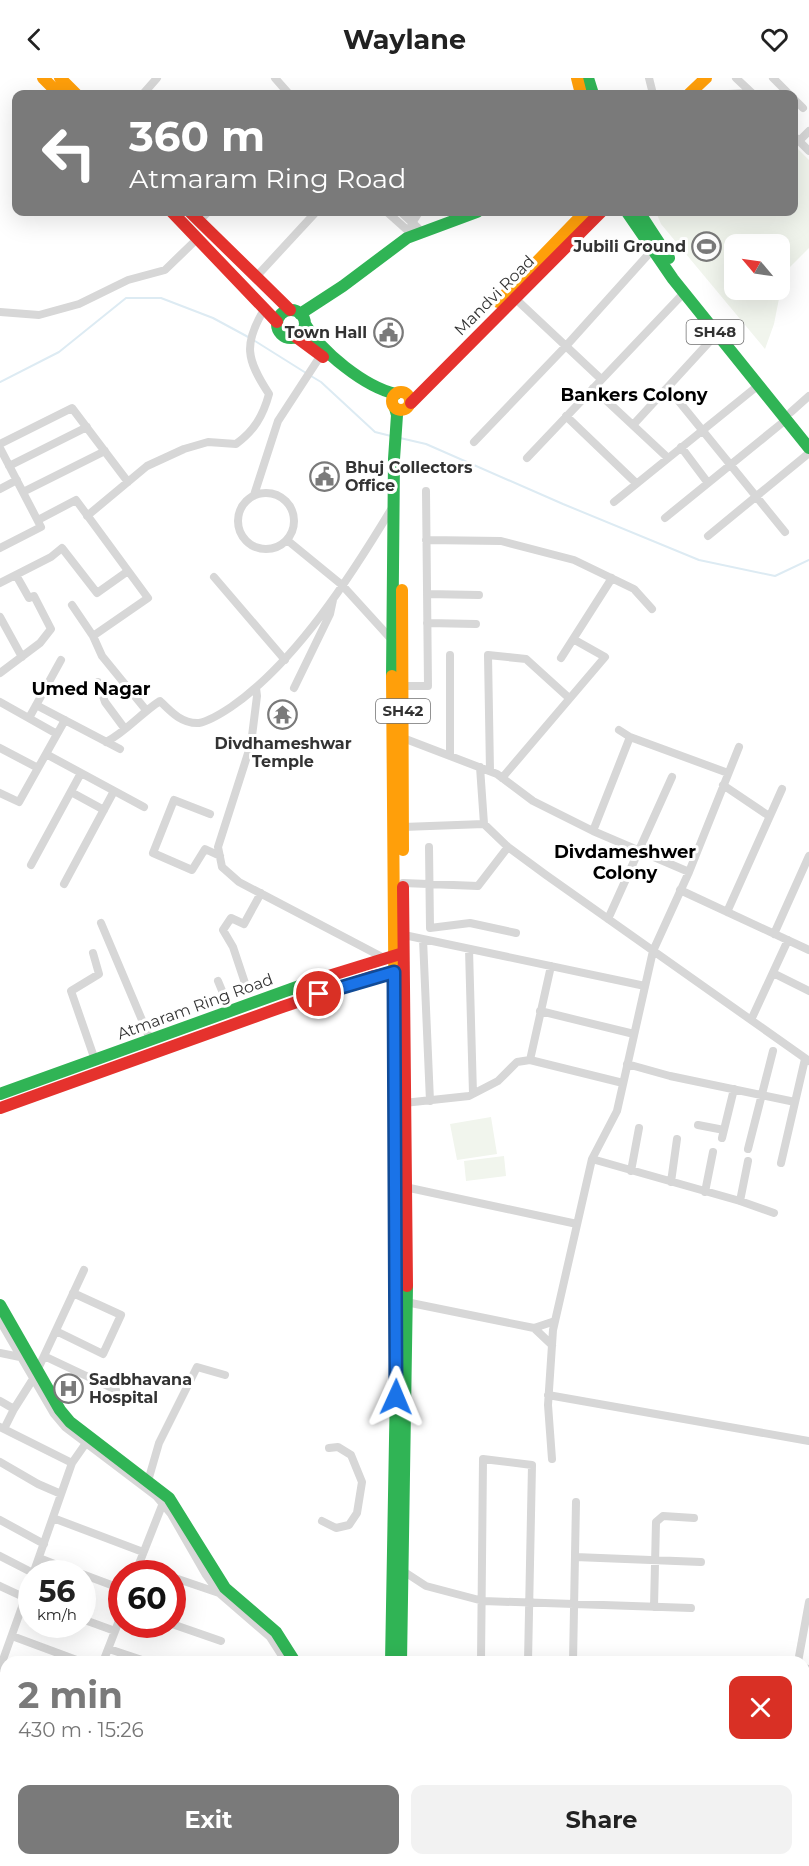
<!DOCTYPE html>
<html lang="en">
<head>
<meta charset="utf-8">
<style>
  body { margin:0; font-family:Montserrat,sans-serif; background:#f2f2f2; color:#222; height:100vh; display:flex; flex-direction:column; font-size:22px; white-space:nowrap }
  * { box-sizing:border-box; margin:0 }
  p { font-size:20px; color:#767676 }
  .icon { flex:none; width:33px; height:33px; fill:none; stroke:currentColor; stroke-width:2; stroke-linecap:round; stroke-linejoin:round }
  .map { position:relative; flex:1; overflow:hidden }
  .side { position:absolute; left:0px; top:1578px; width:810px; height:210px; display:flex; flex-direction:column; background:#fff; border-radius:18px 18px 0 0; box-shadow:0 6px 24px #0002 }
  .side>* { flex:none }
  .banner { position:absolute; left:12px; top:12px; width:786px; height:126px; border-radius:12px; box-shadow:0 6px 24px #0002; background:#7a7a7a; color:#fff; overflow:hidden }
  .needle { width:39px; rotate:299deg }
  .tools { position:absolute; left:724px; top:156px; display:grid; gap:12px }
  .tools a { display:grid; place-items:center; width:66px; height:66px; border-radius:12px; background:#fff; box-shadow:0 6px 24px #0002; font-size:30px }
  .speed { position:absolute; left:18px; top:1482px; display:flex; gap:12px; font-size:30px; font-weight:700; text-align:center }
  .speed>* { display:grid; place-content:center; width:78px; height:78px; border-radius:50%; background:#fff; box-shadow:0 6px 24px #0002; line-height:1 }
  .speed small { font-size:15px; font-weight:400 }
  .speed .limit { border:9px solid #d22; background:#fff; color:#111 }
  .pin { position:absolute; display:grid; place-items:center; width:51px; height:51px; color:#fff; margin:-26px; border:3px solid #fff; border-radius:50%; box-shadow:0 2px 6px #0007 }
  .me { position:absolute; width:66px; margin:-33px; rotate:1deg; stroke-linejoin:round; filter:drop-shadow(0 0 4px #0008) }
  .turn { display:flex; align-items:center; gap:21px; height:126px; padding:0 18px; font-size:27px }
  .turn .icon { width:78px; height:78px; stroke-width:2.5 }
  .turn b { display:block; font-size:42px; line-height:51px }
  .round { display:grid; place-items:center; flex:none; width:63px; height:63px; border-radius:12px; background:#f2f2f2 }
  .head { display:flex; align-items:center; justify-content:space-between; height:102px; padding:0 18px }
  h1 { font-size:36px; font-weight:700; line-height:45px; color:#7a7a7a }
  .button { display:flex; gap:12px; margin-top:auto; padding:12px 18px }
  .button a { flex:1; height:69px; border-radius:12px; background:#7a7a7a; color:#fff; font-size:24px; font-weight:700; line-height:69px; text-align:center }
  .button a+a { background:#f2f2f2; color:#222 }
  header { display:flex; justify-content:space-between; align-items:center; height:78px; padding:0 18px; background:#fff; font-size:27px; font-weight:700 }
  .map>svg:first-child { display:block }
  .green { fill:#f1f5ed; fill-rule:evenodd }
  .lines { fill:none; stroke-linecap:round; stroke-linejoin:round }
  .stream { stroke:#ddebf3; stroke-width:2 }
  .street { stroke:#d7d7d7; stroke-width:8 }
  .fast { stroke:#30b455; stroke-width:12 }
  .slow { stroke:#ff9f0a; stroke-width:12 }
  .jam { stroke:#e5322d; stroke-width:12 }
  .route-casing { stroke:#114b97; stroke-width:15 }
  .route { stroke:#1a73e8; stroke-width:10 }
  .labels { text-anchor:middle; stroke-width:6; stroke-linejoin:round; paint-order:stroke }
  .shield { fill:#fff; stroke:#707070; stroke-width:1.5 }
  .shield-label { font-size:15px; font-weight:bold; fill:#333 }
  .poi-label { font-size:16px; font-weight:bold; fill:#333; stroke:#fff; text-anchor:end }
  .street-label { font-size:16px; fill:#333; stroke:#fff }
  .neighbourhood-label { font-size:18px; font-weight:bold; fill:#000; stroke:#fff }
</style>
</head>
<body>
<header><svg class="icon" aria-label="back" viewBox="0 0 24 24"><path d="M15 5l-7 7 7 7"/></svg>Waylane<svg class="icon" aria-label="heart" viewBox="0 0 24 24"><path d="M12 20l-8-8c-3-5 5-10 8-4 3-6 11-1 8 4z"/></svg></header>
<div class="map">
<svg width="809" height="1788" viewBox="0 0 809 1788">
  <rect width="100%" height="100%" fill="#fff"/>
  <!-- green -->
  <path class="green" d="M794 67 809 82V170L784 195 774 246 765 271 661 146 656 134H794ZM735 166H780V212H735Z
    M491 1039 497 1076 457 1082 450 1046Z
    M504 1078 506 1098 466 1103 464 1083Z"/>
  <g class="lines">
    <!-- stream -->
    <path class="stream" d="M255 263 306 295
      M311 298 321 304 375 354 391 358
      M0 304 59 274 126 220H161L213 240 250 260
      M400 360 426 366 563 426 699 482 775 498 809 482"/>
    <!-- street -->
    <path class="street" d="M275 0 289 16
      M649 0 653 16
      M736 0 753 16
      M773 0 789 16
      M143 16 157 0
      M728 16 751 15
      M794 21 803 30
      M794 58 809 73
      M799 63 809 53
      M387 134 406 151 415 148
      M401 134 418 150
      M199 143 208 134
      M412 145 419 134
      M255 200 316 134
      M520 225 601 301
      M0 234 39 237 79 226 128 202 165 192 198 160
      M593 310 668 380
      M668 310 785 454
      M791 334 809 318
      M566 338 636 405
      M633 347 722 250
      M474 364 566 268 655 169
      M0 366 72 330 128 404
      M681 369 708 405
      M0 370 41 449 0 470
      M527 380 680 219
      M9 388 87 349
      M0 411 17 402
      M23 414 105 373
      M238 443a28 28 0 1 1 56 0a28 28 0 1 1-56 0Z
      M254 417 278 343 321 277
      M614 424 755 310
      M87 438 147 388 184 371 208 364 236 366C254 353 263 338 269 316 246 281 243 266 265 230
      M665 440 782 345
      M38 442 76 422 148 520 93 558
      M708 458 809 375
      M287 462 342 507 392 562
      M426 462 501 463 574 482 634 511 652 531
      M214 499 285 582
      M0 505 51 479 62 470 97 515 128 493
      M427 516 479 517
      M72 527 93 558 102 578 146 632
      M0 539 22 579
      M427 545 476 546
      M561 580 612 500
      M0 595 40 565 51 551 34 518 29 520 16 497
      M98 604 105 624 125 651
      M402 608H428L426 413
      M256 610 257 618 251 666 218 769 222 789 239 804 384 880
      M294 610 330 536 333 522
      M0 624 57 656
      M36 627 120 671
      M29 640 61 582
      M619 652 630 659 728 695
      M403 660 497 696 533 723 593 753 689 794
      M106 664C126 654 141 635 160 623 171 634 182 646 199 645 210 643 222 635 231 629 296 584 351 498 392 430
      M0 670 38 690
      M46 676 144 729
      M450 678V577
      M480 689 484 746
      M490 693 488 577 526 581 569 620
      M502 700 605 579 573 561
      M723 707 769 738
      M71 714 104 732
      M0 715 19 724 65 642
      M210 736 174 722 153 775 192 792 205 771 220 778
      M403 749 484 746 508 769 546 797 809 983
      M593 753 630 659
      M429 769 430 850 470 845 516 855
      M31 787 81 695
      M403 805 478 808 508 769
      M64 806 114 713
      M680 812 809 872
      M727 834 782 711
      M608 841 672 699
      M101 845 150 961
      M774 856 809 778
      M404 857 645 908
      M423 861 430 1023
      M469 871 473 1016
      M93 875 99 896 71 913 95 982
      M773 895 809 913
      M218 903 230 932
      M245 905 233 869 223 852 231 840 244 846 261 815
      M540 933 634 956
      M751 942 788 862
      M530 982 551 888
      M627 986 670 998 795 1024
      M404 1025 469 1018 498 1003 517 984 530 982 623 1005
      M698 1047 724 1052
      M722 1060 734 1011
      M748 1071 773 973
      M592 1081 740 1123 774 1135
      M781 1085 805 981
      M631 1093 639 1050
      M671 1104 677 1061
      M405 1109 577 1146
      M705 1114 713 1074
      M740 1123 748 1083
      M406 1224 534 1250 552 1267
      M0 1243 54 1336 65 1349 156 1418 171 1436 206 1497 219 1515 270 1559 286 1584
      M534 1250 555 1243
      M56 1253 103 1276 121 1237 73 1215
      M0 1275 20 1279
      M44 1278 116 1312
      M37 1293 84 1192
      M548 1317 809 1363
      M0 1323 14 1331
      M0 1349 72 1385
      M4 1351 14 1331 33 1301
      M552 1381 548 1327 553 1252 592 1081 617 1033 653 873 689 794 739 669
      M0 1384 38 1406 61 1416
      M148 1403 159 1365 197 1289 225 1297
      M53 1440 143 1474
      M0 1442 44 1466
      M322 1443 336 1450 349 1447 357 1435 362 1404 351 1377 338 1369 329 1370
      M0 1478 33 1495
      M575 1479 701 1484
      M39 1480 80 1496
      M138 1487 162 1496
      M403 1493 426 1508 483 1523 691 1530
      M33 1496 72 1385 86 1365
      M82 1496 122 1511
      M135 1496 163 1425
      M172 1499 219 1515
      M0 1508 32 1523
      M654 1529 656 1444 663 1438 694 1440
      M82 1541 115 1553
      M172 1546 221 1563
      M12 1558 82 1584
      M109 1571 148 1584
      M103 1584 122 1535
      M481 1584 483 1381 532 1387 528 1584
      M573 1584 576 1424
      M798 1584 809 1524
      M0 1590 32 1501
      M804 1590 809 1591
      M0 1606 6 1609
      M804 1635 809 1636
      M0 1685 6 1668
      M804 1701 809 1702
      M0 1707 6 1709
      M804 1747 809 1748
      M0 1781 20 1788
      M342 1782V1788
      M593 1782 605 1788
      M772 1782 791 1788
      M115 1788 117 1782
      M261 1788 266 1782
      M477 1788V1782
      M748 1788 749 1782"/>
    <!-- fast -->
    <path class="fast" d="M588 0 593 16
      M627 134 673 201 809 370
      M639 134 669 180
      M277 246a14 14 0 1 1 28 0a14 14 0 1 1-28 0Z
      M300 236 343 208 407 160 477 134
      M305 246C321 274 365 309 396 316
      M392 598 394 381 397 337 395 330
      M0 1016 319 901
      M0 1227 60 1332 70 1344 169 1420 225 1510 276 1554 295 1584
      M391 1584 397 1251 396 1110
      M401 1584 407 1208
      M391 1782V1788
      M401 1782V1788"/>
    <!-- slow -->
    <path class="slow" d="M43 0 59 16
      M60 0 76 16
      M577 0 581 16
      M689 16 706 0
      M498 224 585 134
      M392 323a9 9 0 1 1 18 0a9 9 0 1 1-18 0Z
      M402 512 403 772
      M392 598 396 1110"/>
    <!-- jam -->
    <path class="jam" d="M172 134 277 244
      M190 134 290 232
      M296 259 323 279
      M411 325 601 134
      M403 809 407 1208
      M319 901 400 876
      M0 1030 282 929 374 898 402 892"/>
  </g>
  <g class="lines">
    <defs>
      <path id="route" d="M319 916 394 894 396 1319"/>
    </defs>
    <!-- route casing -->
    <use href="#route" class="route-casing"/>
    <!-- route -->
    <use href="#route" class="route"/>
  </g>
  <!-- icons -->
  <defs>
    <symbol id="stadium-ring" viewBox="-11 -11 22 22"><circle r="9.5" fill="#fff" stroke="#7a7a7a" stroke-width="1.5"/><path d="M0-5a6.5 5 0 1 0 0 10a6.5 5 0 1 0 0-10ZM-3.5-1.8h7v3.6h-7Z" fill="#7a7a7a"/></symbol>
    <symbol id="civic-ring" viewBox="-11 -11 22 22"><circle r="9.5" fill="#fff" stroke="#7a7a7a" stroke-width="1.5"/><path d="M-.6-6.5H3V-4.5H.6V-3L4-1V1h2V6H-6V1h2V-1L-.6-3ZM-1.2 2.5V6h2.4V2.5Z" fill="#7a7a7a"/></symbol>
    <symbol id="temple-ring" viewBox="-11 -11 22 22"><circle r="9.5" fill="#fff" stroke="#7a7a7a" stroke-width="1.5"/><path d="M0-6L5-2H3V0L6.5 2.5H4V6H1.5V3h-3V6H-4V2.5H-6.5L-3 0V-2H-5Z" fill="#7a7a7a"/></symbol>
    <symbol id="hospital-ring" viewBox="-11 -11 22 22"><circle r="9.5" fill="#fff" stroke="#7a7a7a" stroke-width="1.5"/><path d="M-5-5h3v3.5h4V-5h3V5h-3V1.5h-4V5h-3Z" fill="#7a7a7a"/></symbol>
  </defs>
  <g fill-rule="evenodd">
    <use href="#stadium-ring" x="690" y="152" width="33" height="33"/>
    <use href="#civic-ring" x="372" y="238" width="33" height="33"/>
    <use href="#civic-ring" x="308" y="382" width="33" height="33"/>
    <use href="#temple-ring" x="266" y="620" width="33" height="33"/>
    <use href="#hospital-ring" x="52" y="1294" width="33" height="33"/>
  </g>
  <g class="labels">
    <!-- shield labels -->
    <g class="shield">
      <rect x="686.5" y="242" width="57" height="24" rx="4.5"/>
      <rect x="376" y="621" width="54" height="24" rx="4.5"/>
    </g>
    <g class="shield-label">
      <text x="715" y="259">SH48</text>
      <text x="403" y="638">SH42</text>
    </g>
    <!-- poi labels -->
    <g class="poi-label">
      <text x="686" y="174">Jubili Ground</text>
      <text x="367" y="260">Town Hall</text>
      <text x="345" y="395" text-anchor="start">Bhuj Collectors<tspan x="345" dy="18">Office</tspan></text>
      <text x="283" y="671" text-anchor="middle">Divdhameshwar<tspan x="283" dy="18">Temple</tspan></text>
      <text x="89" y="1307" text-anchor="start">Sadbhavana<tspan x="89" dy="18">Hospital</tspan></text>
    </g>
    <!-- street labels -->
    <g class="street-label">
      <text transform="translate(494 217) rotate(-45)" y="6">Mandvi Road</text>
      <text transform="translate(195 928) rotate(-20)" y="6">Atmaram Ring Road</text>
    </g>
    <!-- neighbourhood labels -->
    <g class="neighbourhood-label">
      <text x="634" y="323">Bankers Colony</text>
      <text x="91" y="617">Umed Nagar</text>
      <text x="625" y="780">Divdameshwer<tspan x="625" dy="21">Colony</tspan></text>
    </g>
  </g>
</svg>
<div class="tools">
<a><svg class="needle" viewBox="-14 -14 28 28"><path d="M0-13l5 13h-10z" fill="#e53935"/><path d="M0 13l5-13h-10z" fill="#767676"/></svg></a>
</div>
<div class="speed"><div>56<small>km/h</small></div><div class="limit">60</div></div>
<div class="pin" style="left:319px;top:916px;background:#d93025"><svg class="icon" aria-label="arrive" viewBox="0 0 24 24"><path d="M6 21V4h12l-3 4 3 4H6"/></svg></div>
<svg class="me" style="left:396px;top:1319px" viewBox="-20 -20 40 40"><path d="M0-17L14 15 0 8-14 15z" fill="#1a73e8" stroke="#fff" stroke-width="4"/></svg>
<div class="banner">
<div class="turn"><svg class="icon" aria-label="left" viewBox="0 0 24 24"><path d="M17 20v-9H6M10 6l-5 5 5 5"/></svg><div><b>360 m</b>Atmaram Ring Road</div></div>
</div>
<section class="side">
<div class="head"><div><h1>2 min</h1><p>430 m · 15:26</p></div><a class="round" style="background:#d93025;color:#fff"><svg class="icon" aria-label="close" viewBox="0 0 24 24"><path d="M6 6l12 12M18 6L6 18"/></svg></a></div>
<div class="button"><a>Exit</a><a>Share</a></div>
</section>
</div>
</body>
</html>
